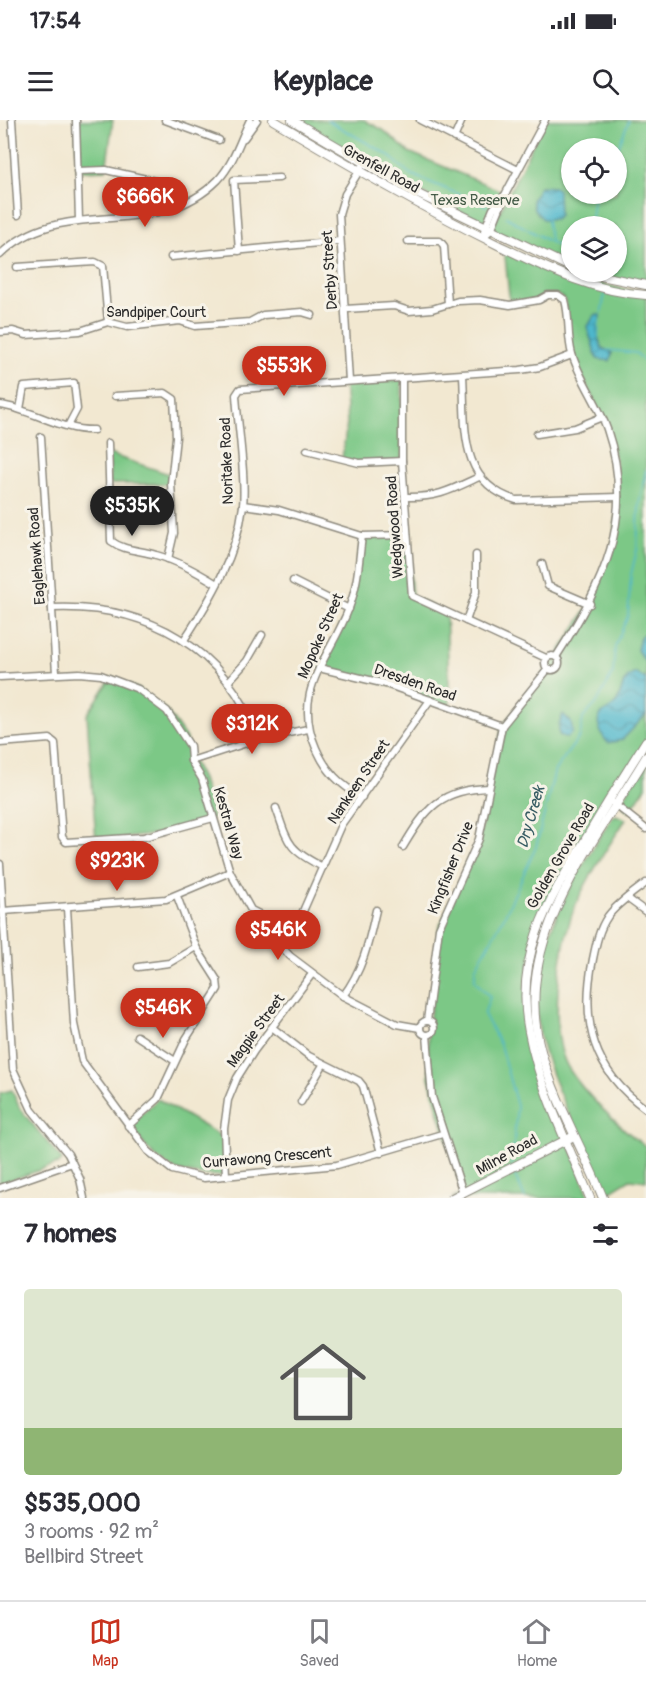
<!DOCTYPE html>
<html lang="en">
<head>
<meta charset="utf-8">
<style>
	body { margin:0; font-family:Pangolin,sans-serif; background:#f2f2f3; color:#2b2b33; height:100vh; display:flex; flex-direction:column; font-size:22px; white-space:nowrap }
	* { box-sizing:border-box; margin:0 }
	p { font-size:20px; color:#7c7c81 }
	.icon { flex:none; width:33px; height:33px; fill:none; stroke:currentColor; stroke-width:2; stroke-linecap:round; stroke-linejoin:round }
	.map { position:relative; height:1078px; overflow:hidden }
	.sheet { display:flex; flex-direction:column; background:#fff; flex:1 }
	.sheet>* { flex:none }
	.controls { position:absolute; left:561px; top:18px; display:grid; gap:12px }
	.controls a { display:grid; place-items:center; width:66px; height:66px; border-radius:50%; background:#fff; box-shadow:0 2px 4px #0004; font-size:30px }
	.price { position:absolute; translate:-50% -51px; padding:0 14px; border-radius:21px; background:#c8321e; color:#fff; font-size:20px; line-height:39px; filter:drop-shadow(0 2px 3px #0008) }
	.price::after { content:''; position:absolute; left:50%; top:36px; width:18px; height:14px; margin-left:-9px; background:inherit; clip-path:polygon(0 0,100% 0,50% 100%) }
	.price.current { background:#222; color:#fff }
	ul { padding:0; list-style:none }
	li { display:grid; align-content:center; gap:12px; height:318px; padding:0 24px }
	li span { display:grid; place-items:center; height:186px; border-radius:6px; color:#555 }
	li>.icon { margin-inline-start:auto }
	span .icon { width:108px; height:108px; fill:#fffc; stroke-width:1 }
	li b { font-size:26px }
	h2 { display:flex; justify-content:space-between; align-items:center; height:72px; padding:0 24px; font-size:26px }
	.status { display:flex; justify-content:space-between; align-items:center; height:42px; padding:0 30px; background:#fff; direction:ltr }
	.status svg { height:16px; fill:currentColor }
	header { display:flex; justify-content:space-between; align-items:center; height:78px; padding:0 24px; background:#fff; font-size:27px; font-weight:700 }
	.menu { display:flex; justify-content:space-around; align-items:center; height:84px; border-top:2px solid #e1e1e2; background:#fff; font-size:16px; color:#7c7c81 }
	.menu a { display:grid; justify-items:center; gap:3px }
	.menu .current { color:#c8321e }
	.map>svg:first-child { display:block }
</style>
</head>
<body>
<div class="status"><b>17:54</b><svg viewBox="0 0 49 12"><path d="M0 12V9h3v3zM5 12V6h3v6zM10 12V3h3v9zM15 12V0h3v12zM26 1h20v11H26zM47 4h2v5h-2z"/></svg></div>
<header><svg class="icon" aria-label="menu" viewBox="0 0 24 24"><path d="M4 6h16M4 12h16M4 18h16"/></svg>Keyplace<svg class="icon" aria-label="search" viewBox="0 0 24 24"><circle cx="10" cy="10" r="6"/><path d="M15 15l6 6"/></svg></header>
<div class="map">
<svg width="646" height="1078" viewBox="0 0 646 1078">
	<defs>
		<pattern id="water-waves" width="16" height="10" patternUnits="userSpaceOnUse" patternTransform="scale(1.5)"><rect width="16" height="10" fill="#4eb7cc"/><path d="M0 5q4-4 8 0t8 0" fill="none" stroke="#4195a6"/></pattern>
	</defs>
	<rect width="100%" height="100%" fill="#f7f3e8"/>
	<filter id="ink" filterUnits="userSpaceOnUse"><feTurbulence type="fractalNoise" baseFrequency=".0167" numOctaves="2"/><feDisplacementMap in="SourceGraphic" scale="12" xChannelSelector="R" yChannelSelector="G"/><feConvolveMatrix kernelMatrix="1 2 1 2 8 2 1 2 1" color-interpolation-filters="sRGB"/></filter>
	<filter id="wash" filterUnits="userSpaceOnUse"><feTurbulence type="fractalNoise" baseFrequency=".008" numOctaves="4" result="noise"/><feDisplacementMap in="SourceGraphic" scale="24" xChannelSelector="R" yChannelSelector="G"/><feGaussianBlur stdDeviation="1.35" result="paint"/><feColorMatrix in="noise" values="0 0 0 0 0 0 0 0 0 0 0 0 0 0 0 0 0 1.4 0 .05"/><feComposite in="paint" operator="in"/></filter>
	<g filter="url(#wash)">
		<rect width="100%" height="100%" fill="#f2e8d1"/>
		<g fill="#7cc886" stroke="#547a58" stroke-width="1.5" fill-rule="evenodd">
			<path d="M76 0H113L106 50 77 51Z"/>
			<path d="M297 0H364L383 10 409 32 502 71 483 103 422 73Z"/>
			<path d="M545 0H646V165L581 152H616V106H572L571 148 491 110ZM572 28H616V74H572Z"/>
			<path d="M504 127 570 157 646 174V621L539 802 525 863 531 924 590 1078H452L462 1074 429 958 428 915 439 808 479 719 502 606 556 537 590 484 613 426 618 377 615 338 602 297 572 235 565 180 558 175 510 185Z"/>
			<path d="M402 259V341L359 343 342 339 347 303 344 261Z"/>
			<path d="M109 334 169 354V364H110Z"/>
			<path d="M407 415 412 476 446 493 450 587 386 564 319 548 349 489 362 416Z"/>
			<path d="M111 558 138 569 167 591 186 618 190 636 202 659 213 698 159 714 96 721 87 595Z"/>
			<path d="M646 641V667L629 692 623 686 622 680Z"/>
			<path d="M616 695 626 699C609 726 590 753 577 782 560 818 547 914 569 949 586 976 620 1007 646 1027V1061L630 1059 606 1074C586 1027 559 981 544 931 517 844 569 768 612 697Z"/>
			<path d="M12 970 20 989 62 1040 60 1043 0 1064V973Z"/>
			<path d="M158 979 224 1018 226 1056C169 1055 164 1048 128 1006Z"/>
		</g>
		<g fill="url(#water-waves)" stroke="#3c717c" stroke-width="1.5">
			<path d="M540 66 554 67 558 70 559 95 555 99H543L534 90 532 80Z"/>
			<path d="M595 195H601C595 208 597 216 602 228L612 233 610 241 597 239 587 207Z"/>
			<path d="M646 512V543L637 530 640 517Z"/>
			<path d="M636 553 646 559V595L622 620 608 623C603 618 596 605 599 598 601 591 612 589 616 583 624 571 619 559 636 553Z"/>
			<path d="M563 594 571 602 573 612 567 618 559 615V605Z"/>
		</g>
		<g fill="none" stroke-linecap="round" stroke-linejoin="round">
			<g stroke="#4eb7cc" stroke-width="1.5">
				<path d="M327 0 388 35 410 54 487 86"/>
				<path d="M616 33 629 0"/>
				<path d="M506 97 552 123"/>
				<path d="M547 100 550 120"/>
				<path d="M590 106 594 74"/>
				<path d="M553 123 572 134"/>
				<path d="M601 195 605 173"/>
				<path d="M598 218 599 199"/>
				<path d="M607 230 636 233 646 243"/>
				<path d="M512 1045 517 986 500 925 484 894 490 877 475 861V849L506 793 536 727 555 650 580 616 583 598 596 584 613 553 615 526 628 496 631 454 637 430 639 384 646 350"/>
				<path d="M512 1049 525 1078"/>
			</g>
		</g>
	</g>
	<g filter="url(#ink)">
		<g fill="none" stroke-linecap="round" stroke-linejoin="round">
			<defs>
				<g id="minor">
					<path d="M12 0 18 95"/>
					<path d="M76 0 79 100"/>
					<path d="M165 0 219 20"/>
					<path d="M420 0 518 50"/>
					<path d="M244 18 257 0"/>
					<path d="M454 18 462 0"/>
					<path d="M77 51 106 50 173 65"/>
					<path d="M484 111 493 89 504 76"/>
					<path d="M483 117 491 110 506 73 545 0"/>
					<path d="M408 121H440L444 126 448 184"/>
					<path d="M239 131 234 60 279 58"/>
					<path d="M0 135C64 72 153 125 218 60 234 43 240 20 250 0"/>
					<path d="M171 137 340 121"/>
					<path d="M17 147 95 142 103 146 108 202"/>
					<path d="M345 189 394 186 409 191 432 189 458 181 480 180 510 185 539 180 548 175H558L565 180C570 198 567 217 572 234 580 260 598 283 607 309 637 398 603 464 556 537"/>
					<path d="M0 212 13 211 26 215 80 211 108 202 127 207 180 201 195 206 250 202 263 195 302 192 312 195"/>
					<path d="M463 255C466 305 457 362 516 380L618 377"/>
					<path d="M402 259V341L412 476 546 538"/>
					<path d="M349 261 339 94 345 74 361 48"/>
					<path d="M115 276 165 273 174 279 176 317 171 363 174 413 168 439"/>
					<path d="M0 285C32 289 61 311 94 310"/>
					<path d="M20 289 24 267 74 263 77 289 68 306"/>
					<path d="M537 314 575 308 602 297"/>
					<path d="M41 317 56 553"/>
					<path d="M108 323 111 421C124 431 141 430 156 435 178 441 197 452 217 464"/>
					<path d="M307 330 359 343 402 341"/>
					<path d="M406 377C437 378 451 370 479 357"/>
					<path d="M243 385 279 390 362 416 407 415"/>
					<path d="M542 444 548 466 590 484"/>
					<path d="M293 461 349 489"/>
					<path d="M52 488C147 484 225 527 259 619"/>
					<path d="M466 501 476 472V435"/>
					<path d="M184 520C211 479 237 435 243 386 246 356 238 307 236 275L240 269 520 250 540 247 572 235"/>
					<circle cx="552" cy="543" r="7"/>
					<path d="M319 548 386 564 502 606"/>
					<path d="M0 557 79 553 101 555 138 569 167 591 190 626 191 641 202 659 230 752 251 790 259 794 267 804 268 812 290 836 343 876 397 904 420 908"/>
					<path d="M228 562 247 541 262 515"/>
					<path d="M0 623 50 619 55 623 62 717 66 722 144 717 213 698"/>
					<path d="M191 641 259 619 308 609"/>
					<path d="M362 677C340 665 326 651 316 628 291 570 330 539 349 488 358 465 359 440 362 416"/>
					<path d="M613 683 646 709"/>
					<path d="M276 688C288 723 288 730 323 747"/>
					<path d="M403 727C426 688 441 669 489 668"/>
					<path d="M0 744 13 949 32 990 68 1034 80 1059 84 1078"/>
					<path d="M646 763C633 773 618 783 608 796 599 809 596 824 593 839 580 902 593 951 646 989"/>
					<path d="M627 778 646 792"/>
					<path d="M67 788 74 904 82 941 148 1031 172 1050 204 1058 337 1045 442 1014"/>
					<path d="M3 791 166 779 230 752"/>
					<path d="M276 821 300 798 341 705 430 580"/>
					<path d="M138 847 169 843 196 827"/>
					<path d="M343 876C363 850 369 821 376 790"/>
					<path d="M427 901 439 808 479 719 502 606 548 549"/>
					<circle cx="427" cy="908" r="7"/>
					<path d="M273 908 309 936 359 961 363 966 381 1033"/>
					<path d="M427 915 432 977 463 1073"/>
					<path d="M137 916 175 941"/>
					<path d="M301 982 323 945"/>
					<path d="M128 1006 158 979 186 919 218 869 217 860 196 827 177 776"/>
					<path d="M226 1056 224 1009 228 980 237 958 254 931 312 854"/>
					<path d="M0 1068 72 1043"/>
				</g>
				<g id="major">
					<path d="M273 0C347 44 419 86 496 124 544 147 592 172 646 175"/>
					<path d="M292 0 420 75 572 148"/>
					<path d="M581 152 646 165"/>
					<path d="M452 1078 570 1018"/>
					<path d="M590 1078C568 1024 540 970 529 912 514 838 547 783 584 722 604 688 625 654 646 621"/>
					<path d="M603 1078C583 1029 555 982 541 931 510 821 593 726 646 637"/>
				</g>
			</defs>
			<use href="#minor" stroke="#8e8a7e" stroke-width="9"/>
			<use href="#major" stroke="#8e8a7e" stroke-width="10"/>
			<use href="#minor" stroke="#fff" stroke-width="6"/>
			<use href="#major" stroke="#fff" stroke-width="8"/>
		</g>
	</g>
	<g text-anchor="middle" dominant-baseline="central" stroke-width="6" stroke-linejoin="round" paint-order="stroke">
		<g font-size="15" fill="#2b2b2b" stroke="#f7f3e8">
			<text transform="translate(381 49) rotate(29)">Grenfell Road</text>
			<text transform="translate(330 150) rotate(-94)">Derby Street</text>
			<text x="156" y="192">Sandpiper Court</text>
			<text transform="translate(227 341) rotate(-92)">Noritake Road</text>
			<text transform="translate(395 407) rotate(-94)">Wedgwood Road</text>
			<text transform="translate(37 436) rotate(-94)">Eaglehawk Road</text>
			<text transform="translate(321 516) rotate(-66)">Mopoke Street</text>
			<text transform="translate(415 563) rotate(19)">Dresden Road</text>
			<text transform="translate(359 662) rotate(-56)">Nankeen Street</text>
			<text transform="translate(228 703) rotate(74)">Kestral Way</text>
			<text transform="translate(561 736) rotate(-60)">Golden Grove Road</text>
			<text transform="translate(451 748) rotate(-68)">Kingfisher Drive</text>
			<text transform="translate(256 911) rotate(-54)">Magpie Street</text>
			<text transform="translate(507 1035) rotate(-29)">Milne Road</text>
			<text transform="translate(267 1038) rotate(-5)">Currawong Crescent</text>
		</g>
		<g font-size="15" fill="#435a46" stroke="#f7f3e8">
			<text x="475" y="80">Texas Reserve</text>
		</g>
		<g font-size="16" font-style="italic" fill="#375c63" stroke="#f7f3e8">
			<text transform="translate(531 697) rotate(-74)">Dry Creek</text>
		</g>
	</g>
</svg>
<div class="controls">
<a><svg class="icon" aria-label="locate" viewBox="0 0 24 24"><circle cx="12" cy="12" r="6"/><path d="M12 2v4M12 18v4M2 12h4M18 12h4"/></svg></a>
<a><svg class="icon" aria-label="layers" viewBox="0 0 24 24"><path d="M12 4l9 5-9 5-9-5zM3 14l9 5 9-5"/></svg></a>
</div>
<b class="price" style="left:145px;top:108px">$666K</b>
<b class="price" style="left:284px;top:277px">$553K</b>
<b class="price current" style="left:132px;top:417px">$535K</b>
<b class="price" style="left:252px;top:635px">$312K</b>
<b class="price" style="left:117px;top:772px">$923K</b>
<b class="price" style="left:278px;top:841px">$546K</b>
<b class="price" style="left:163px;top:919px">$546K</b>
</div>
<section class="sheet">
<h2>7 homes<svg class="icon" aria-label="filters" viewBox="0 0 24 24"><path d="M4 7h16M4 17h16"/><circle cx="9" cy="7" r="2"/><circle cx="15" cy="17" r="2"/></svg></h2>
<ul>
<li><span style="background:linear-gradient(#dfe7d0 75%,#8fb573 0)"><svg class="icon" aria-label="home" viewBox="0 0 24 24"><path d="M3 11l9-7 9 7M6 9v11h12V9"/></svg></span><div><b>$535,000</b><p>3 rooms · 92 m²</p><p>Bellbird Street</p></div></li>
</ul>
</section>
<nav class="menu">
<a class="current"><svg class="icon" aria-label="map" viewBox="0 0 24 24"><path d="M3 6l6-2 6 2 6-2v14l-6 2-6-2-6 2zM9 4v14M15 6v14"/></svg>Map</a>
<a><svg class="icon" aria-label="saved" viewBox="0 0 24 24"><path d="M7 4h10v16l-5-4-5 4z"/></svg>Saved</a>
<a><svg class="icon" aria-label="home" viewBox="0 0 24 24"><path d="M3 11l9-7 9 7M6 9v11h12V9"/></svg>Home</a>
</nav>
</body>
</html>
